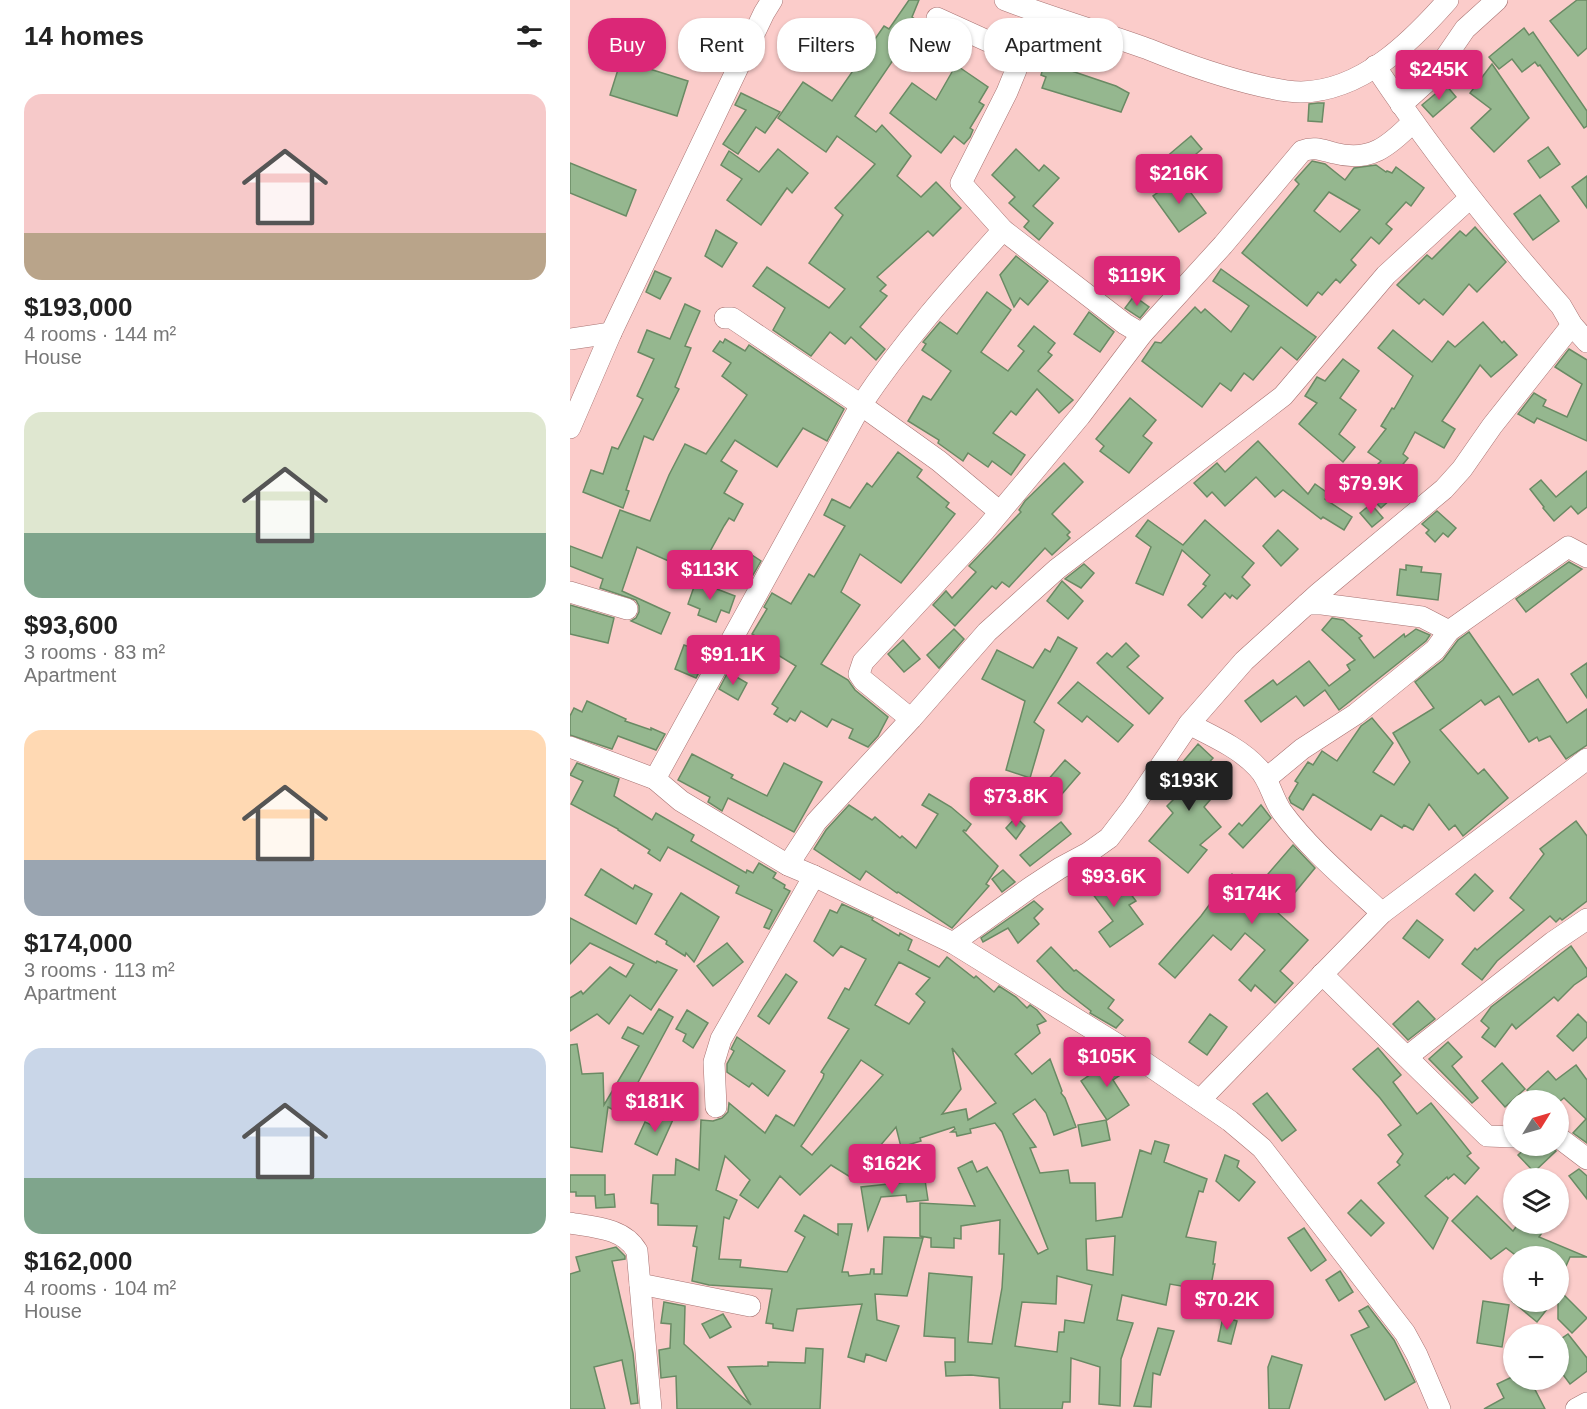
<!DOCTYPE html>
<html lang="en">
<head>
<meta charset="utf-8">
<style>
	body { margin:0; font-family:Arial,sans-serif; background:#f6f6f6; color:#222; height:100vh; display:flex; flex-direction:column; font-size:22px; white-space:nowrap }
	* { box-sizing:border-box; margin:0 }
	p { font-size:20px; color:#767676 }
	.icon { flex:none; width:33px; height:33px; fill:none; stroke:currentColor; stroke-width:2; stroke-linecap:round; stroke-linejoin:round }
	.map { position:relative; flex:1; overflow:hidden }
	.panel { display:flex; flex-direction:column; background:#fff; width:570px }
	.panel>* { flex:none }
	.banner { position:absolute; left:18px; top:18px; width:570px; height:54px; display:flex; gap:12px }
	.needle { width:39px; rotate:53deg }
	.fabs { position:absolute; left:933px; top:1090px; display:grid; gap:12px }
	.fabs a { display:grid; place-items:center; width:66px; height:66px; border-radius:50%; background:#fff; box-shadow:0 2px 4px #0004; font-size:30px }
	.price { position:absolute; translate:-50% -51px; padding:0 14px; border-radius:6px; background:#db2777; color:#fff; font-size:20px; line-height:39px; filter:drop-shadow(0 2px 3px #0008) }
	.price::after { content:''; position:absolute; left:50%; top:36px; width:18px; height:14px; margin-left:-9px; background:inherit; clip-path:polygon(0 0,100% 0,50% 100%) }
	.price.active { background:#222; color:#fff }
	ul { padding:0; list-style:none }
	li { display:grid; align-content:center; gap:12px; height:318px; padding:0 24px }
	li span { display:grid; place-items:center; height:186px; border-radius:18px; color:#555 }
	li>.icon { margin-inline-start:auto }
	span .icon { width:108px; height:108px; fill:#fffc; stroke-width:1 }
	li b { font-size:26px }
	h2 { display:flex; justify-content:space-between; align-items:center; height:72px; padding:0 24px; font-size:26px }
	.tag { padding:0 21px; border-radius:24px; background:#fff; box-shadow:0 2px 4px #0004; font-size:21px; line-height:54px }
	.tag.active { background:#db2777; color:#fff }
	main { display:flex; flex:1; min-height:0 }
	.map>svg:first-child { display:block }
</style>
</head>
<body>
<main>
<section class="panel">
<h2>14 homes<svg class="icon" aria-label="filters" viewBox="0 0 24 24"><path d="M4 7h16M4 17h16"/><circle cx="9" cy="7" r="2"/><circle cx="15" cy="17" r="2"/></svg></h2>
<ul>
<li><span style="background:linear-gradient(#f6c9c9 75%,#b9a48a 0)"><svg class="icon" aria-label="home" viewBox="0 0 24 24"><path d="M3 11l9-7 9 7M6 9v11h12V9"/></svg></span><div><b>$193,000</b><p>4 rooms · 144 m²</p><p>House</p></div></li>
<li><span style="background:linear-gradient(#dfe7d0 65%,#7fa58c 0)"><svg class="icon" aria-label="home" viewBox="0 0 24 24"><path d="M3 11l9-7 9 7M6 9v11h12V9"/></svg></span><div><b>$93,600</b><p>3 rooms · 83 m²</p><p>Apartment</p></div></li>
<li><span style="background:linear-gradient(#ffd9b3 70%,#9aa5b1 0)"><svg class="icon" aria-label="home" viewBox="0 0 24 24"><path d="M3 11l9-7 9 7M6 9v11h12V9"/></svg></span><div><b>$174,000</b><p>3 rooms · 113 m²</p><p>Apartment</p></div></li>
<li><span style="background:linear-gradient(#c9d6e8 70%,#7fa58c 0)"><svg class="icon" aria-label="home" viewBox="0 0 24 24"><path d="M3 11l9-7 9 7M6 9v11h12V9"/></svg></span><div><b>$162,000</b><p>4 rooms · 104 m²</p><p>House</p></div></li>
</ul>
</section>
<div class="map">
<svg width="1017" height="1409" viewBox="0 0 1017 1409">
	<rect width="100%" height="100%" fill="#fbccca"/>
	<g fill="#95b78f" stroke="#6a8a64" stroke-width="1.5" fill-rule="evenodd">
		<path d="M339 0H349L342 17 349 22 285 116 306 132 312 125 341 156 327 176 351 197 366 182 391 208 363 236 358 231 307 277 316 285 310 291 317 296 290 327 315 349 306 360 281 337 275 344 260 332 241 356 203 330 215 308 183 286 197 267 259 308 275 289 239 263 273 215 265 208 305 164 267 136 256 152 208 118 233 82 262 101 314 26 319 29Z"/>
		<path d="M1007 0H1017V48L1008 56 980 21Z"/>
		<path d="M954 28 959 35 963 32 1017 111V126L1014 128 970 65 968 66 965 62 952 72 942 59 929 69 919 57Z"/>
		<path d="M51 60 118 81 107 116 40 95Z"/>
		<path d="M475 62 546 86 559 93 551 112 472 88 476 77 471 75Z"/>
		<path d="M922 64 959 118 924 152 901 128 921 109 900 93Z"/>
		<path d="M386 65 418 87 409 102 414 105 400 128 403 130 400 137 394 144 384 136 371 153 320 113 342 83 366 100Z"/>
		<path d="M876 85 886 97 863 117 852 105Z"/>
		<path d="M171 93 210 112 195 133 186 127 168 154 153 144 176 110 165 105Z"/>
		<path d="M748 103H754L752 122 738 121 739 104Z"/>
		<path d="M621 136 632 149 606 171 595 158Z"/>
		<path d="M978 147 990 164 970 178 958 161Z"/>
		<path d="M208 149 238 173 222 193 217 188 191 225 157 200 172 179 151 165 159 151 189 172Z"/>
		<path d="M446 149 469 171 474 165 489 178 463 206 483 223 469 240 454 227 459 221 439 203 445 197 422 175Z"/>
		<path d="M742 161 755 164 775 180 784 168 806 165 816 172 817 171 822 173 826 167 854 188 841 206 836 202 816 224 822 229 809 244 801 237 781 260 786 265 770 283 766 279 752 295 748 292 737 306 672 253 729 184 725 180ZM759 192 790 210 770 232 744 211Z"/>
		<path d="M0 163 66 190 56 216 0 193Z"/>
		<path d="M1017 176V208L1002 187Z"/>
		<path d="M609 177 636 213 609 232 583 196Z"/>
		<path d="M970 195 989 221 963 240 944 214Z"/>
		<path d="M905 227 936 262 907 292 899 284 873 315 854 299 849 304 827 285 857 255 862 259 890 231 896 236Z"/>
		<path d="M146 230 167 243 152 267 135 256Z"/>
		<path d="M446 256 478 281 458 305 450 298 444 307 430 275Z"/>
		<path d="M651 269 746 337 727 360 711 347 683 380 674 373 661 391 650 383 632 407 572 361 585 342 591 343 625 307 631 313 635 309 661 332 679 306 643 281Z"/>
		<path d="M85 271 101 278 90 299 76 292Z"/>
		<path d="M417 292 441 310 411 352 438 371 454 351 448 346 464 326 485 343 478 352 482 355 468 371 503 400 489 413 467 389 446 415 441 411 423 433 455 455 441 475 422 461 418 467 398 453 393 461 368 443 369 440 338 421 353 396 361 400 381 371 352 350 356 344 353 342 370 322 387 334Z"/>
		<path d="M564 296 579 307 570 318 555 308Z"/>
		<path d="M115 304 130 311 115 346 121 348 105 387 109 389 83 440 74 436 56 490 59 491 53 508 13 492 21 470 33 474 42 447 48 449 73 399 67 396 84 359 68 352 77 330 100 339Z"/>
		<path d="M519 312 544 332 530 352 504 334Z"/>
		<path d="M913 322 932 343 934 341 947 355 921 377 910 365 872 421 885 429 874 448 845 432 833 454 838 458 821 479 831 490 811 508 788 484 811 461 798 452 816 429 811 426 822 408 824 409 843 376 808 348 823 330 862 362 878 341 885 347Z"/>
		<path d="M155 339 175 351 179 345 274 409 257 441 233 428 207 467 165 440 151 461 167 471 154 493 173 504 164 521 159 518 154 526 137 557 144 561 135 577 67 547 52 591 100 613 91 634 61 621 66 618 69 612V606L66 600 30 588 33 579 0 566V546L32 558 50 510 80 521 99 475 115 444 136 454 177 395 152 376 161 363 143 351 150 341 153 343Z"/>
		<path d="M999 349 1017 360V441L967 418 964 423 948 414 964 393 976 400 973 406 997 417 1012 384 985 367Z"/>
		<path d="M773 359 789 371 770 398 786 410 769 434 785 447 773 462 729 424 747 403 735 396 747 377 755 381Z"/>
		<path d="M560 398 586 420 573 436 582 443 559 473 530 451 534 446 526 439Z"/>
		<path d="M688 441 738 494 745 484 759 494 755 499 782 517 774 530 753 517 751 519 713 490 705 497 686 477 655 506 642 492 637 497 624 483 647 463 655 472Z"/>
		<path d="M328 452 352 470 347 477 379 503 376 507 385 514 331 583 290 554 271 592 290 605 251 664 278 680 285 690 318 717 308 736 298 747 279 738 283 729 262 719 257 727 231 711 225 721 220 718 217 722 204 714 208 708 202 704 226 666 198 649 200 645 182 634 197 609 194 607 202 593 221 604 239 574 244 577 275 526 254 515 262 499 280 508 297 483 302 487Z"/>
		<path d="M494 463 513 482 482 514 500 532 497 535 500 538 482 555 475 548 439 587 432 582 426 589 422 586 385 626 363 605 376 591 382 598 406 572 399 566 451 512 449 510 455 501Z"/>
		<path d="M1017 471V507L1008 514 1001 506 984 521 973 508 974 507 960 489 971 480 986 497Z"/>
		<path d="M801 504 813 518 802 527 790 513Z"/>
		<path d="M867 511 886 528 878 537 873 533 865 542 856 533 859 530 852 524Z"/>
		<path d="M578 520 613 545 635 520 684 563 672 577 680 585 667 599 662 595 660 598 655 593 632 618 618 605 636 586 633 584 640 575 612 550 593 595 566 583 581 547 566 536Z"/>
		<path d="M708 530 728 549 711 566 693 546Z"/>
		<path d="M179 553 191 561 179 582 167 574Z"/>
		<path d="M999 562 1012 569 956 612 946 599Z"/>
		<path d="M514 564 524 573 511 588 495 579Z"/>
		<path d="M836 565 852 567 851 572 871 574 868 600 827 595 830 569 836 570Z"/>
		<path d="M126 581 165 596 159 613 151 610 146 622 128 615 130 609 118 604Z"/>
		<path d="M492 581 513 601 498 619 477 601Z"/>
		<path d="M0 605 44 618 38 643 0 634Z"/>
		<path d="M762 618 773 620 792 636 789 638 804 658 834 634 835 637 846 629 860 635 856 641 769 710 755 690 734 706 726 696 691 722 675 701 703 680 707 685 739 661 759 686 780 670 777 665 785 660 752 630Z"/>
		<path d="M384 629 394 639 369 668 357 655Z"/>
		<path d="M899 632 943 695 968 679 997 723 1017 709V745L996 759 980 736 969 741 967 737 959 742 929 696 915 705 911 700 870 730 908 774 914 769 938 798 893 836 885 825 879 830 859 804 843 830 834 825 832 828 811 815 801 830 743 794 733 810 721 803 719 798 728 783 725 781 738 762 743 765 752 751 767 761 791 726 802 718 823 743 803 772 824 785 840 762 823 733 864 708 845 682 873 660 888 640Z"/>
		<path d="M488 637 507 648 464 722 474 730 460 778 436 770 455 701 412 679 427 650 463 668 475 649 480 652Z"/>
		<path d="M333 640 350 659 334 672 318 654Z"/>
		<path d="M556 643 569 656 557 667 593 698 579 714 527 663 537 653 542 657Z"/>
		<path d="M131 644 142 648 126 678 105 669 114 645 128 650Z"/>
		<path d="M1017 663V698L1001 674Z"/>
		<path d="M158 672 177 683 168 700 149 689Z"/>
		<path d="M508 682 563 725 548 742 517 716 512 722 488 703Z"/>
		<path d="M17 701 56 719 55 721 81 730V728L95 734 86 750 48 736 42 749 0 735V716L4 708 12 712Z"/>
		<path d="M628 744 643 758 634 768 653 785 634 807 651 827 630 845 637 850 618 873 579 841 603 813 597 806 608 795 595 783Z"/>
		<path d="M122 754 163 775 161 778 197 796 214 763 252 782 224 832 158 798 152 811 138 802 140 797 108 780Z"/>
		<path d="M495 760 510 773 492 794 477 781Z"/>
		<path d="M7 763 49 779 44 796 82 820 86 813 124 835 121 841 176 873 177 870 183 873 189 863 206 873 203 878 215 885 214 888 220 891 199 929 194 927 202 910 166 893 169 886 98 847 90 861 78 853 80 850 48 830V829L1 804 13 781 0 775Z"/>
		<path d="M359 794 381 807 401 824 396 831 394 830 393 831 428 866 416 884 419 886 382 928 328 892 327 893 296 871 290 880 244 849 256 830 279 805 302 820 305 817 330 838 332 836 346 848 368 814 352 805Z"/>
		<path d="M691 805 701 818 673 848 659 834 669 823 672 826Z"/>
		<path d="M446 817 455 826 446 839 436 828Z"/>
		<path d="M1006 821 1017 836V901L992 920 990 918 986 922 980 916 927 961 912 980 892 964 905 948 907 950 954 910 940 898 974 854 970 849Z"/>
		<path d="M491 822 501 834 460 866 450 855Z"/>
		<path d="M723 845 745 868 708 913 738 940 710 971 723 983 705 1003 685 985 681 991 669 980 695 950 675 933 661 950 643 935 605 978 589 964 631 916 662 874 679 888 681 886 685 889Z"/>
		<path d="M31 869 63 889 65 885 82 894 66 924 15 895Z"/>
		<path d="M433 870 445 882 432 892 422 879Z"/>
		<path d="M531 870 549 895 557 889 566 901 559 905 573 924 540 947 529 932 543 921 513 881Z"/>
		<path d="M905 874 923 891 904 911 886 894Z"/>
		<path d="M111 893 149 917 124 962 116 953 115 956 96 944 97 941 85 934Z"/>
		<path d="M464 901 473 909 464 918 469 924 448 943 438 928 413 942 411 938Z"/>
		<path d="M272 904 303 918 302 920 329 936 330 933 342 940 338 950 369 967 377 957 404 978 406 976 424 992 429 986 446 997 457 1008 460 1005 467 1010 476 1021 467 1025 470 1033 445 1054 462 1074 480 1059 492 1091 491 1093 495 1098 506 1127 484 1135 476 1113 465 1099 443 1114 466 1147 460 1148 470 1173 498 1170 500 1183H525L526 1221 552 1217 570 1150 581 1154 585 1141 599 1145 594 1162 637 1179 633 1192 629 1191 616 1237 646 1242 643 1264H645L640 1291 600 1284 596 1305 552 1295 547 1320 563 1323 551 1359 550 1406 529 1404 530 1367 501 1358 500 1402H493L492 1409H430L429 1378 401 1375 376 1376 375 1362H385V1338L354 1336 359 1273 402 1277 398 1342 422 1344 432 1288 434 1254H429L430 1220 391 1226V1239L384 1238V1248L361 1247V1238L350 1236V1203L405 1206 388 1168 402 1161 407 1172 417 1167 468 1254 478 1249 432 1132 425 1123 400 1129 401 1133 387 1136 386 1132H381L385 1129 384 1127 350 1138 351 1141 331 1147 326 1127 304 1153 303 1152 285 1180 261 1165 230 1195 210 1176 188 1208 170 1195 180 1180 155 1156 146 1190 167 1200 159 1219 154 1217 149 1259 171 1260 170 1267 217 1272 235 1237 225 1231 234 1215 268 1235V1224H282L272 1272H278L279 1276 300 1274 301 1269H304V1274H312L314 1237 353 1238 337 1296 305 1294 307 1320 329 1326 316 1361 296 1354 294 1362 278 1357 292 1304 227 1309 223 1331 203 1328V1324L196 1323 202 1289 139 1285 122 1281 127 1247 123 1246 127 1226 88 1225V1204L81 1203 83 1175H105L106 1159 129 1170 131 1120 143 1121 152 1118 158 1112 159 1103 195 1133 206 1115 224 1126 253 1078 254 1074 251 1072 279 1029 258 1018 275 988 279 990 296 959 271 946 263 956 244 941 260 910 267 913ZM329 962 360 978 346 994 355 1002 339 1024 305 1005ZM382 1048 426 1103 398 1120 396 1109 372 1114 391 1089ZM291 1060 313 1075 242 1155 231 1146ZM545 1236 543 1275 517 1270 516 1239ZM487 1276 522 1285 514 1323 495 1320 494 1332H489L487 1352 445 1346 452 1302 486 1304Z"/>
		<path d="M0 918 86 963 87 961 107 970 81 1010 60 995 39 1024 27 1014 0 1031V998L11 991 13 994 40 967 56 977 64 964 20 943 0 964Z"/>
		<path d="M847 920 873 940 859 958 833 938Z"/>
		<path d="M157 943 173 962 143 986 127 966Z"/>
		<path d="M1001 946 1017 969V976L1004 985 988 1001 984 997 946 1029 942 1024 925 1047 912 1037 919 1028 911 1021 921 1007Z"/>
		<path d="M481 947 504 971 506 970 544 1000 538 1008 553 1020 546 1028 520 1013 521 1011 494 990 467 961Z"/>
		<path d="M216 974 227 982 199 1024 188 1016Z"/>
		<path d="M848 1001 865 1019 838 1040 823 1024Z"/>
		<path d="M89 1009 103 1017 51 1114 38 1107 32 1152 0 1147V1045L7 1044 12 1074 33 1073 34 1105 69 1046 52 1038 58 1027 73 1034Z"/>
		<path d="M117 1010 138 1023 123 1048 113 1041 116 1034 106 1029Z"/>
		<path d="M640 1014 657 1027 637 1055 619 1042Z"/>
		<path d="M1008 1014 1017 1023V1037L1003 1051 987 1036Z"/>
		<path d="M167 1037 215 1071 198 1096 182 1083 179 1087 157 1072V1064L164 1051 161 1049Z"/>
		<path d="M878 1042 892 1057 882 1066 908 1098 902 1103 859 1059Z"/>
		<path d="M808 1048 831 1075 823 1082 847 1114 861 1103 901 1153 897 1156 909 1168 895 1184 884 1174 878 1179 877 1177 855 1196 878 1218 863 1249 808 1183 830 1165 827 1162 833 1154 818 1135 831 1125 810 1098 783 1069Z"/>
		<path d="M545 1058 561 1068 543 1080 559 1105 537 1120 511 1081Z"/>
		<path d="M932 1063 955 1089 935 1107 912 1081Z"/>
		<path d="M1006 1065 1017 1080V1143L1003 1133 1016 1119 994 1098 990 1101H966L957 1090 978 1071 986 1080Z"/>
		<path d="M697 1093 726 1130 712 1141 683 1104Z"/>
		<path d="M92 1109 105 1115 87 1155 65 1144 75 1122 84 1126Z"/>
		<path d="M536 1120 540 1140 512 1146 508 1125Z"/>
		<path d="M958 1146H979L986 1151 964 1172 948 1155Z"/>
		<path d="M655 1155 669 1161 667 1167 685 1182 669 1201 646 1181Z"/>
		<path d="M1009 1169 1017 1176V1199L999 1176Z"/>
		<path d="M0 1175H35V1195L44 1194 45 1207 26 1208 25 1196H6V1192H0Z"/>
		<path d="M355 1180 358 1200 337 1202 336 1195 311 1197 298 1230 291 1187Z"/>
		<path d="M907 1196 943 1231 948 1224H965L974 1230 969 1237 1017 1257H1000L988 1284V1257H948L936 1248 921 1259 882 1221Z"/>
		<path d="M791 1200 814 1223 801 1236 778 1213Z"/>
		<path d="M734 1228 756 1260 741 1271 718 1238Z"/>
		<path d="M46 1247 55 1256V1259L42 1261 63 1353 68 1403 61 1404 52 1360 24 1367 35 1409H0V1274L10 1271 6 1257Z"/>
		<path d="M770 1271 783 1292 769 1301 756 1280Z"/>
		<path d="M988 1289 1017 1318 1002 1333 988 1319Z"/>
		<path d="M913 1301 939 1305 932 1347 907 1343Z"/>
		<path d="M94 1302 115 1306 114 1344 181 1405 158 1367 198 1366V1362L235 1363 236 1348 253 1349 250 1409H107L106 1376 91 1378 89 1350 100 1348 101 1324 91 1323Z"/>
		<path d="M943 1302H970L978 1308 967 1322Z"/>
		<path d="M798 1306 824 1340 845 1382 815 1400 781 1335 799 1327 789 1311Z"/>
		<path d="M153 1314 161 1327 140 1338 132 1324Z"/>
		<path d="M653 1317 667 1321 661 1344 648 1341Z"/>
		<path d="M588 1328 604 1331 590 1375 583 1373 581 1407 564 1406Z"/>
		<path d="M998 1334 1017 1358V1371L1000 1384 988 1368V1341Z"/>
		<path d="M702 1356 732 1365 719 1409H699L698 1367Z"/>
		<path d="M944 1376V1380H960L975 1409H914L934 1398 927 1384Z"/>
	</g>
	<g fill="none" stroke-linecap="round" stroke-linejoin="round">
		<defs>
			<g id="minor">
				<path d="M435 0C482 18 531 32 578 49 615 64 652 77 691 86 704 89 718 92 731 92 792 91 841 42 878 0"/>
				<path d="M367 18 433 48 446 70 437 92 391 183 433 230 555 324 572 334"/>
				<path d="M805 66C861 150 924 230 991 306L1002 325 1017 342"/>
				<path d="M831 105 862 77 895 29 927 0"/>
				<path d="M155 318H162L291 405 369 461 430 512"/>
				<path d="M0 339 41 333"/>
				<path d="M0 428 41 333 194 13 202 0"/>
				<path d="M0 592 57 609"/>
				<path d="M737 604H752L852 617 879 631"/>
				<path d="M341 719 293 680 289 674 293 662 415 530 510 416 572 334 653 245 732 151C744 146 752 150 764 153 800 163 819 146 843 122"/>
				<path d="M619 724C642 736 670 748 688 768 700 780 702 798 712 812 740 850 778 881 812 913"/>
				<path d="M0 747 85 779 111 801 218 865 244 876 383 943 558 1051 660 1121 692 1148 835 1333 847 1355 870 1409"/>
				<path d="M697 778 732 749 786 714 865 650 879 631 998 547 1017 557"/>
				<path d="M85 779 291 405C333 342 382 287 433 230"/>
				<path d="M218 865 246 822 341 719 417 632 487 569 713 396 816 275 900 198"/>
				<path d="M383 943 461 887 490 868 518 853 539 838 562 808 619 724 674 661 749 593 874 489 892 469 922 426 1002 325"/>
				<path d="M752 974 917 1136 944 1137"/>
				<path d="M837 1057 983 942 1017 919"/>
				<path d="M630 1100 812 913 1017 759"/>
				<path d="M146 1107 144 1062 151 1039 244 876"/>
				<path d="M988 1137 1017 1159"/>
				<path d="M0 1223C24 1227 54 1228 67 1251L81 1409"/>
				<path d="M70 1284 180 1306"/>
				<path d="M1006 1409 1017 1403"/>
			</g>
		</defs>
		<use href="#minor" stroke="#a87372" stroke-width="22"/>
		<use href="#minor" stroke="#fff" stroke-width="21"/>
	</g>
</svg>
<div class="fabs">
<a><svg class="needle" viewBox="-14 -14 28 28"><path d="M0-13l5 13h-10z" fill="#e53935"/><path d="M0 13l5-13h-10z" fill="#767676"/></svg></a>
<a><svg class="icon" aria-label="layers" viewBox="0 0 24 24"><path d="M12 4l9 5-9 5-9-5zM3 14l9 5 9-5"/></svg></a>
<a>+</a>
<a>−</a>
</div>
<b class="price" style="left:869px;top:101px">$245K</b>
<b class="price" style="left:609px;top:205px">$216K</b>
<b class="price" style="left:567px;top:307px">$119K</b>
<b class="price" style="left:801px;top:515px">$79.9K</b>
<b class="price" style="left:140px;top:601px">$113K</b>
<b class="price" style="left:163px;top:686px">$91.1K</b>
<b class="price active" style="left:619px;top:812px">$193K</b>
<b class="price" style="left:446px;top:828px">$73.8K</b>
<b class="price" style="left:544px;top:908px">$93.6K</b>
<b class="price" style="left:682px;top:925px">$174K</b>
<b class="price" style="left:537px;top:1088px">$105K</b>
<b class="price" style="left:85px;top:1133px">$181K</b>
<b class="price" style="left:322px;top:1195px">$162K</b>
<b class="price" style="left:657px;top:1331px">$70.2K</b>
<div class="banner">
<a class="tag active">Buy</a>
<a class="tag">Rent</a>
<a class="tag">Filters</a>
<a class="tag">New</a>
<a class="tag">Apartment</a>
</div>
</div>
</main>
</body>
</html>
